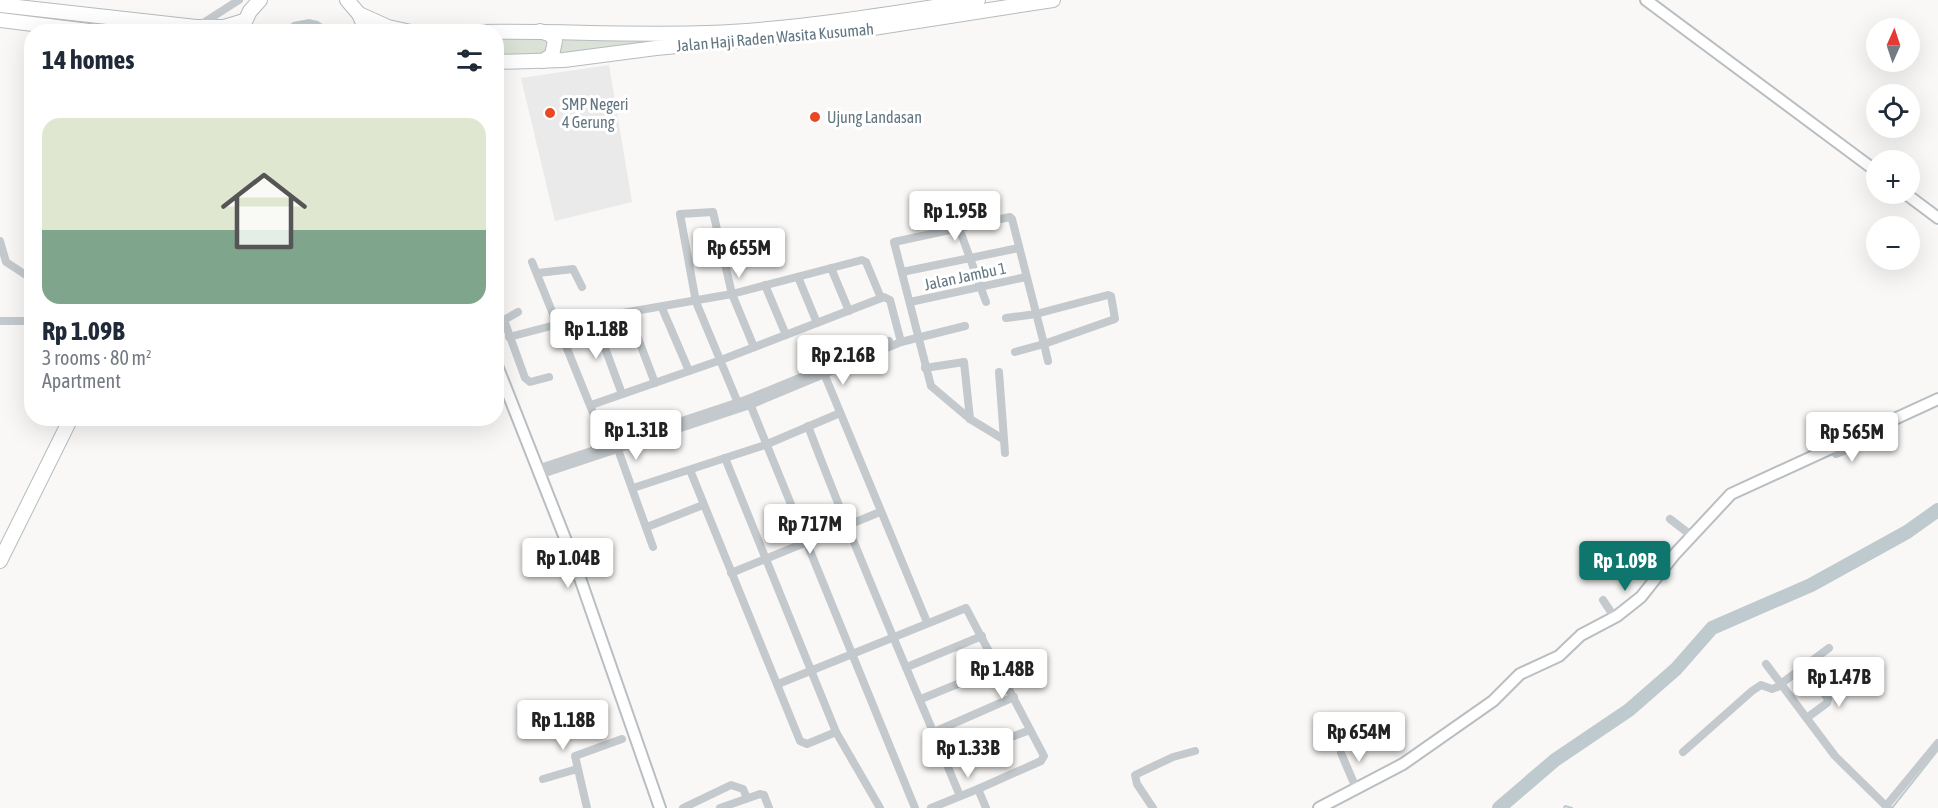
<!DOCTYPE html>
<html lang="en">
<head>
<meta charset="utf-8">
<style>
	body { margin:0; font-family:"Asap Condensed",sans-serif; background:#f6f6f7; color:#1f2937; height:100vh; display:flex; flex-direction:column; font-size:22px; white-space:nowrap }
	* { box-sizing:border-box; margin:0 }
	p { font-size:20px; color:#747a83 }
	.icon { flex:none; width:33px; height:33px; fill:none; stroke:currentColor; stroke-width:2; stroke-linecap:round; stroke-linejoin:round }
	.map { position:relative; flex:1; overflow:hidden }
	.drawer { position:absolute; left:24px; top:24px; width:480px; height:402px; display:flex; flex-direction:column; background:#fff; border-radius:24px; box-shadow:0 6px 24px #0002 }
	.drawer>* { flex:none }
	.needle { width:39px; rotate:3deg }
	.fabs { position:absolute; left:1866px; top:18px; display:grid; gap:12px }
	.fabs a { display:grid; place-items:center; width:54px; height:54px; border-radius:50%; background:#fff; box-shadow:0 6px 24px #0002; font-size:30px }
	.price { position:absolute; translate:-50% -51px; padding:0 14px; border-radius:6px; background:#fff; color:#222; font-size:20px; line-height:39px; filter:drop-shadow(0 2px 3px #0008) }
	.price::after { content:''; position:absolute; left:50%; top:36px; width:18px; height:14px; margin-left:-9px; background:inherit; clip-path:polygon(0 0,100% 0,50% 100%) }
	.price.active { background:#0f766e; color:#fff }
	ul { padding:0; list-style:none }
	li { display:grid; align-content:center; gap:12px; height:318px; padding:0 18px }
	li+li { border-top:2px solid #e0e1e3 }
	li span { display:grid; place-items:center; height:186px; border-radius:18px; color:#555 }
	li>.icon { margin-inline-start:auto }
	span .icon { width:108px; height:108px; fill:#fffc; stroke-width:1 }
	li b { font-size:26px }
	h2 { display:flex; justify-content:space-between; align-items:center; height:72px; padding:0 18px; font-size:26px }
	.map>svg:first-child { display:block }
</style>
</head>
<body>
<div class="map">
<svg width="1938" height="808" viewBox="0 0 1938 808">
	<rect width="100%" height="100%" fill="#f9f8f6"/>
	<path fill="#e9eae9" d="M609 65 632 202 555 221 521 78Z"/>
	<g fill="#dae1d7">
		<path d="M547 34 553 40 546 56 497 57 496 35Z"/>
		<path d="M558 37 664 41 557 59 561 48Z"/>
	</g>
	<path fill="#becace" d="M309 19 318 21 333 31H282L293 22Z"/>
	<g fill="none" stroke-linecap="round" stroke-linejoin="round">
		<g stroke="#becace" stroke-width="2">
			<path d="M1564 808 1565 806 1572 808"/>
			<path d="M1892 808 1938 750"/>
		</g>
		<path stroke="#becace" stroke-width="14" d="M1499 808 1555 760 1629 710 1676 669 1712 628 1811 585 1907 532 1938 510"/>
		<defs>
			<g id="secondary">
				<path d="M1646 0 1876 171"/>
				<path d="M1906 194 1938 218"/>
				<path d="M496 363 574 561 660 808"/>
				<path d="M1319 808 1403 764 1493 701 1520 674 1559 656 1581 635 1617 616 1641 597 1675 554 1731 494 1938 399"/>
			</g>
			<g id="highway">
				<path d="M347 0 359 14 367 32"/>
				<path d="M0 5 196 27H224L244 21"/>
				<path d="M359 14 388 27 411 32"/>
				<path d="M0 20 97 32"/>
				<path d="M241 30 250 11 260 0"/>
				<path d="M540 31 551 35 555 41 552 55 543 61"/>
				<path d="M471 32C557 30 644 37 730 32 813 27 896 13 978 0"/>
				<path d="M496 62 564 60 656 48 873 28 1053 0"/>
				<path d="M0 561 71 418"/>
			</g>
		</defs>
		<use href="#secondary" stroke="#b8bec2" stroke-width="14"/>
		<use href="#highway" stroke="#b6bbbe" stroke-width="16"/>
		<g stroke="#c3c9cc" stroke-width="8">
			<path d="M200 25 239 0"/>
			<path d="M959 228 986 302"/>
			<path d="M0 241 6 262 32 279"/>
			<path d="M532 262 608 450"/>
			<path d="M831 268 849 311"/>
			<path d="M902 272 1019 248"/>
			<path d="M538 273 573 269 582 287"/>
			<path d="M798 277 817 323"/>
			<path d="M765 285 786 335"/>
			<path d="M910 302 1026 277"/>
			<path d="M662 308 689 371"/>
			<path d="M518 312 504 320 525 378 530 382 549 377"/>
			<path d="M628 312 655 383"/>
			<path d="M594 318 622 394"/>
			<path d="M0 321H32"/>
			<path d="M561 328 594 318 732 294 862 260 866 262 881 298"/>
			<path d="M509 337 559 324"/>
			<path d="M1015 352 1044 344 1048 361"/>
			<path d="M925 368 964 362 970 419"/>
			<path d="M823 371 927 622"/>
			<path d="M999 372 1005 453"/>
			<path d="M748 399 915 808"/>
			<path d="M738 403 696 302 680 214 713 212 732 294 754 347"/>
			<path d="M591 405 721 360 884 297 890 300 901 342"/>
			<path d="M808 426C855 551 909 673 960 796"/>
			<path d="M1003 439 970 419 931 386 894 242 1010 217 1012 219C1023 261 1033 302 1044 344L1115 319 1111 296 1108 295 1036 314 1006 318"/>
			<path d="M616 444 653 547"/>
			<path d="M1831 447 1836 454 1856 446 1854 436"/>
			<path d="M725 458 836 732 880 808"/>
			<path d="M537 469 748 399 889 341"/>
			<path d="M690 470 800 741 807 744 836 732"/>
			<path d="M539 475 750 405 901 342 965 326"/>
			<path d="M633 488 765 445 840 413"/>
			<path d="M1670 519 1692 536"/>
			<path d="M647 527 703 505"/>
			<path d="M731 573 880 512"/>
			<path d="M1603 600 1615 618"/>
			<path d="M1766 664 1835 756 1888 808"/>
			<path d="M907 667 982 636"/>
			<path d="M1782 683 1829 648"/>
			<path d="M778 684 966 608 1044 756 1041 761 978 789"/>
			<path d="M921 699 999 667"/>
			<path d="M1808 717 1827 703 1828 699 1820 688"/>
			<path d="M934 732 1014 697"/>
			<path d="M1683 752 1752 691 1761 685 1772 689 1783 685"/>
			<path d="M1341 753 1356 788"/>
			<path d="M946 762 1030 730"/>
			<path d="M543 779 577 769"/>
			<path d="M1886 806 1938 743"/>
			<path d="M587 808 575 756 622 739"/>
			<path d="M683 808 731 785 743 789 747 798"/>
			<path d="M720 808 760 794 764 795 769 808"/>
			<path d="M931 808 978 789 986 808"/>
			<path d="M1153 808 1137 784 1135 775 1173 757 1195 751"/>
		</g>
		<use href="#secondary" stroke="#fff" stroke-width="10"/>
		<use href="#highway" stroke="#fff" stroke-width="14"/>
	</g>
	<g fill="#ea4825" stroke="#fff" stroke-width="2">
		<circle cx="550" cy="113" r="6"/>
		<circle cx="815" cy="117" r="6"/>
	</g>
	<g text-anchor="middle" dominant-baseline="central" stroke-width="6" stroke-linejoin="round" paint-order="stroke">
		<g font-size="16" fill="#627682" stroke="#fff">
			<text transform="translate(775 37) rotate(-5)">Jalan Haji Raden Wasita Kusumah</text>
			<text transform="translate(965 276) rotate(-12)">Jalan Jambu 1</text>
		</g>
		<g font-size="16" fill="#627682" stroke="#fff" text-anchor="start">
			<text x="562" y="104">SMP Negeri<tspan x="562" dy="18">4 Gerung</tspan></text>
			<text x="827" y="117">Ujung Landasan</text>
		</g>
	</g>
</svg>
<div class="fabs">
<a><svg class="needle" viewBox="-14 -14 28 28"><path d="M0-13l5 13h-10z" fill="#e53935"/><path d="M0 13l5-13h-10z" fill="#747a83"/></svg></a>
<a><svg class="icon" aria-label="locate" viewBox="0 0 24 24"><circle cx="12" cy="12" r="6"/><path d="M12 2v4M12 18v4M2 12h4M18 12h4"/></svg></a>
<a>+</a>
<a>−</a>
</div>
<b class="price" style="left:955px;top:242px">Rp 1.95B</b>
<b class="price" style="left:739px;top:279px">Rp 655M</b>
<b class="price" style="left:596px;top:360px">Rp 1.18B</b>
<b class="price" style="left:843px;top:386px">Rp 2.16B</b>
<b class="price" style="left:636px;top:461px">Rp 1.31B</b>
<b class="price" style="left:1852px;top:463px">Rp 565M</b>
<b class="price" style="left:810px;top:555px">Rp 717M</b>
<b class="price" style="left:568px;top:589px">Rp 1.04B</b>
<b class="price active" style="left:1625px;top:592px">Rp 1.09B</b>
<b class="price" style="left:1002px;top:700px">Rp 1.48B</b>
<b class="price" style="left:1839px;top:708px">Rp 1.47B</b>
<b class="price" style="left:563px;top:751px">Rp 1.18B</b>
<b class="price" style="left:1359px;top:763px">Rp 654M</b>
<b class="price" style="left:968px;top:779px">Rp 1.33B</b>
<section class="drawer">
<h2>14 homes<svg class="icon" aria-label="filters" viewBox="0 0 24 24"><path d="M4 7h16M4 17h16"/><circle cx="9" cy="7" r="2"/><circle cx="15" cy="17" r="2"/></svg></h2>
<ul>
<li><span style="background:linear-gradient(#dfe7d0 60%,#7fa58c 0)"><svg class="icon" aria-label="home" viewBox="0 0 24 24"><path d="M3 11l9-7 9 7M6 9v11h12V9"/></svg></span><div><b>Rp 1.09B</b><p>3 rooms · 80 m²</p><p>Apartment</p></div></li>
</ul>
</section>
</div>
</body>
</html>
